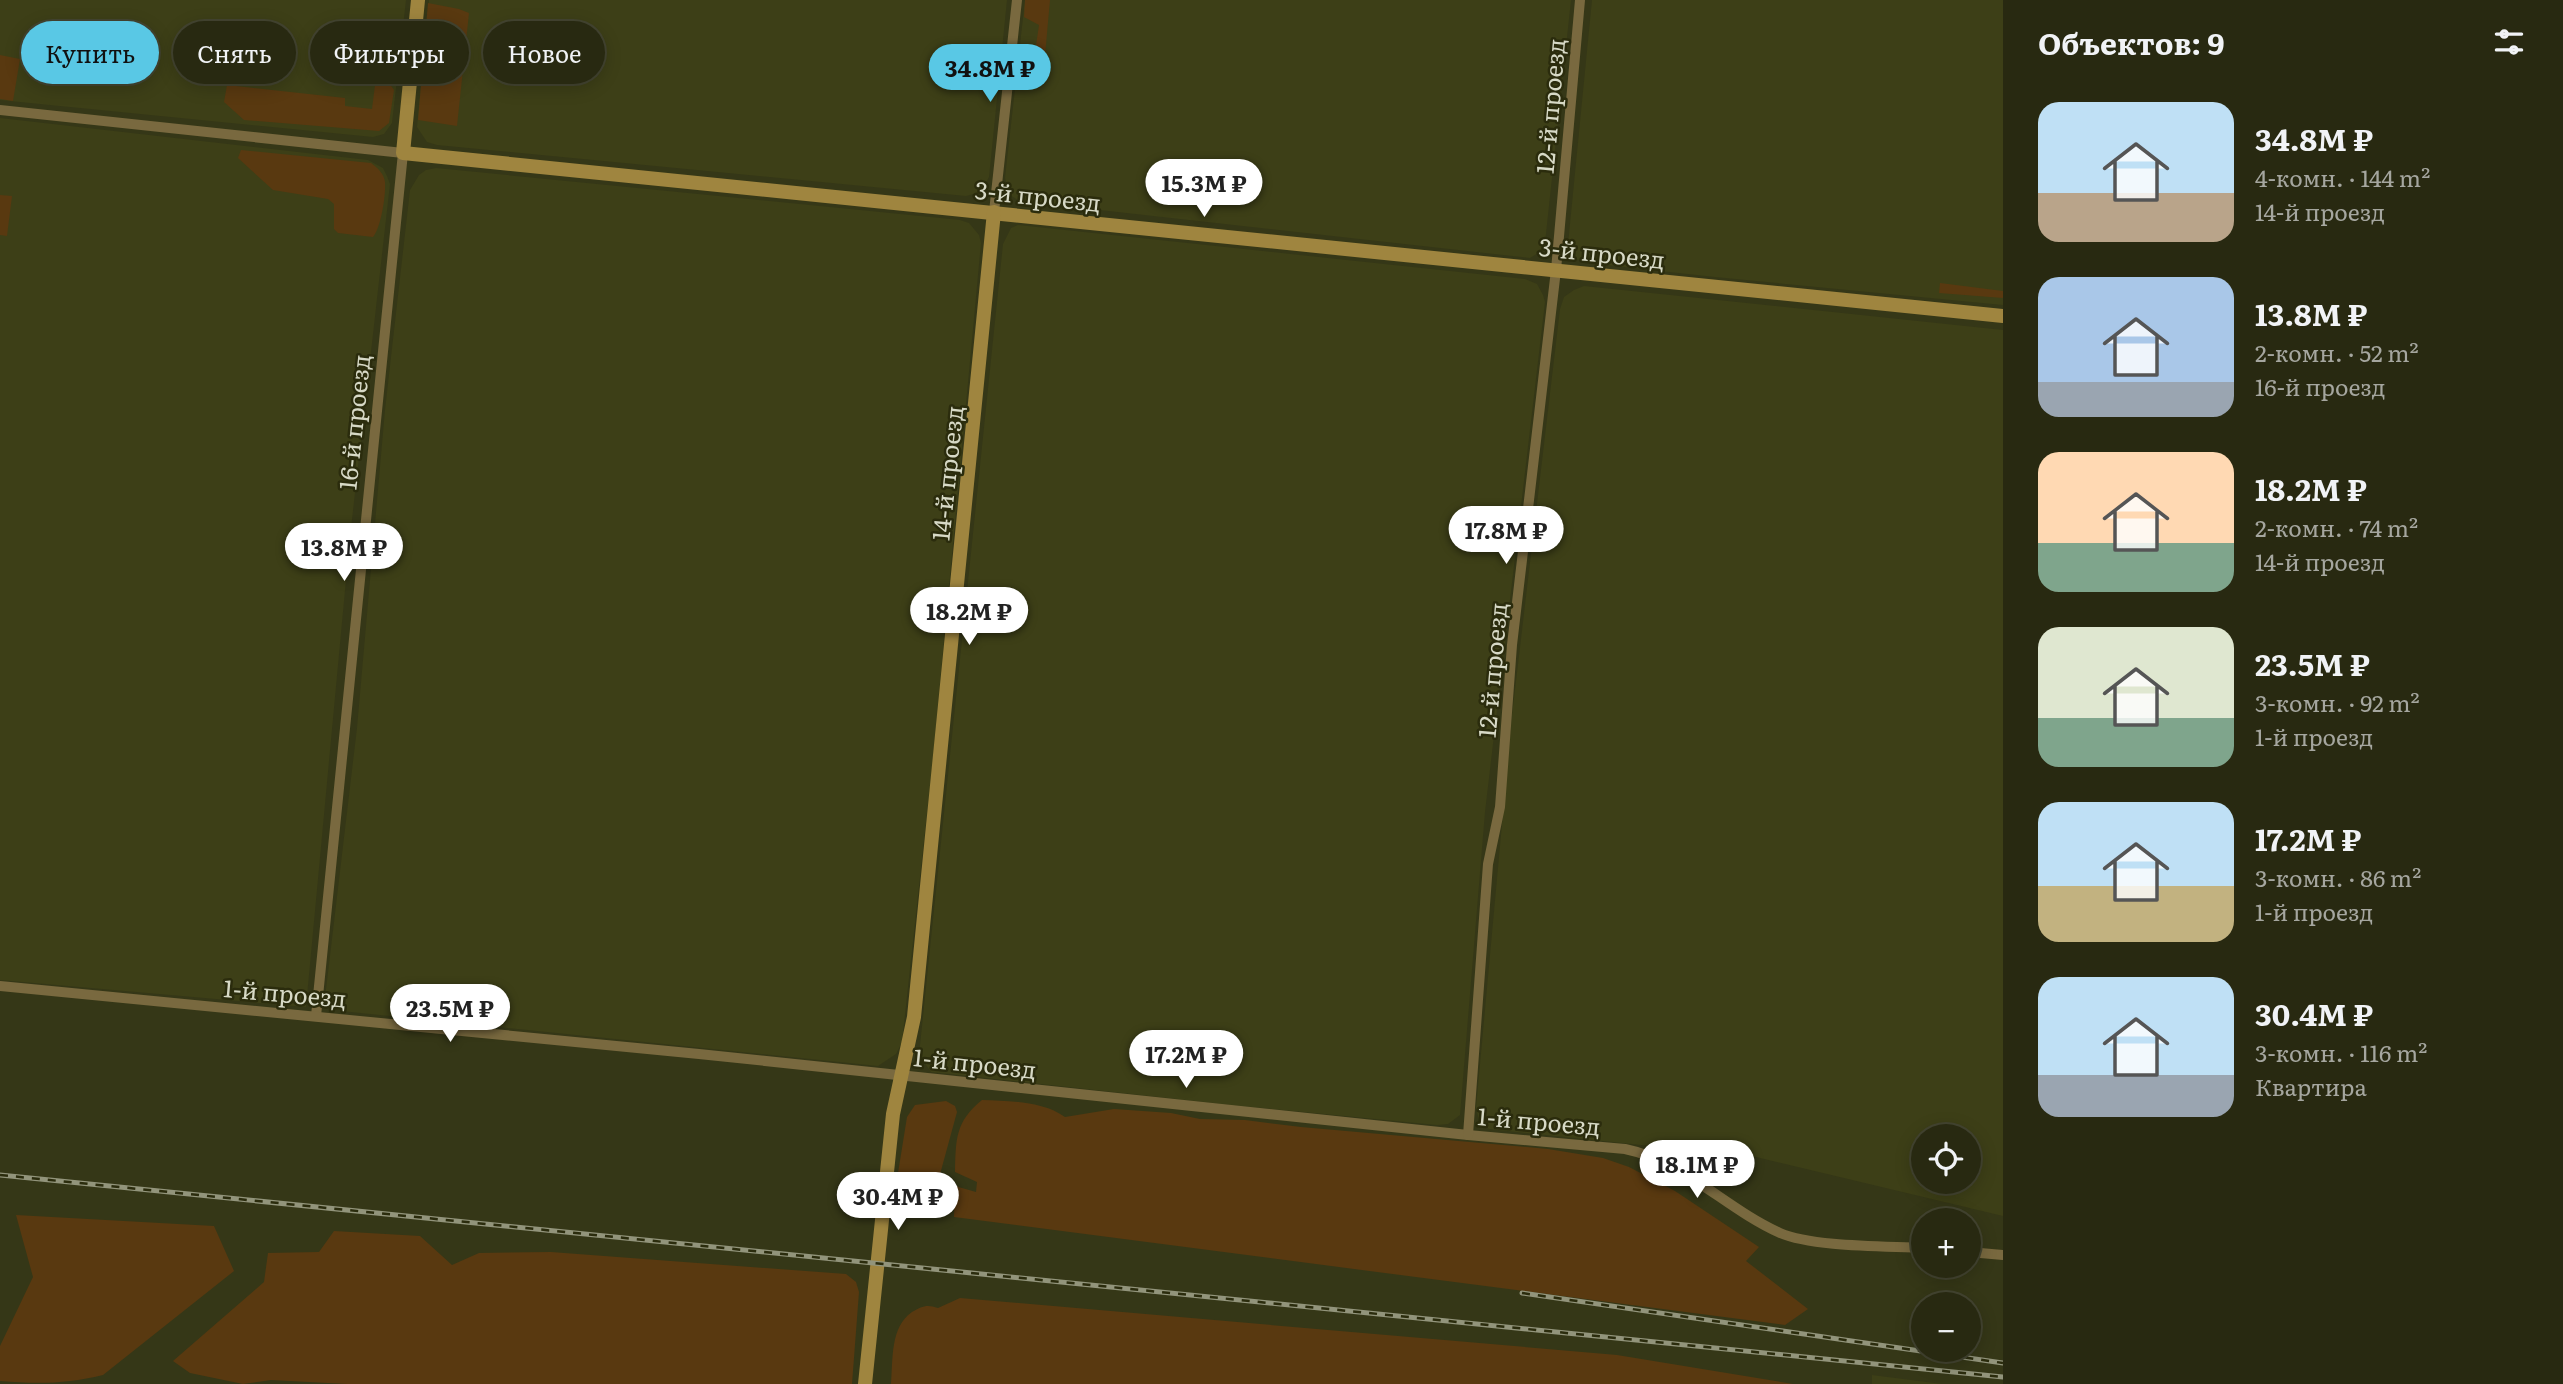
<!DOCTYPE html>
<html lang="ru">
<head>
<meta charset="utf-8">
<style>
	body { margin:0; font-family:Literata,serif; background:#34351f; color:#f1f3f6; height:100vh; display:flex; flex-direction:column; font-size:26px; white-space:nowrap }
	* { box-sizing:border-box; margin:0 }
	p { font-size:23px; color:#a5a69f }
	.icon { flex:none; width:38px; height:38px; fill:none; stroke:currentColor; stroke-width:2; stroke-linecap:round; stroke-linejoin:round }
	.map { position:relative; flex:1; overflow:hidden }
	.side { display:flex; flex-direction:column; background:#282911; width:560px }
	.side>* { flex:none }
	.top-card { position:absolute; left:21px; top:21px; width:665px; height:63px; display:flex; gap:14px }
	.buttons { position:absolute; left:1911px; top:1124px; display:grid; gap:14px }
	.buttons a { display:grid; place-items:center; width:70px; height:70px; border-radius:50%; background:#282911; box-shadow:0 4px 18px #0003,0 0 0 2px #444531; font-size:35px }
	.price { position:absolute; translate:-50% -60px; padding:0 16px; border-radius:24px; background:#fff; color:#222; font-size:23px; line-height:46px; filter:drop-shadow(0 2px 4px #0008) }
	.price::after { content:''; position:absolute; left:50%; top:42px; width:21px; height:16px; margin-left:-10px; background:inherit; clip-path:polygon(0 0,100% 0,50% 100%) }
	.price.current { background:#59c8e5; color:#111 }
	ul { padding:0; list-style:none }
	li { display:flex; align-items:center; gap:21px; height:175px; padding:0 35px }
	li span { display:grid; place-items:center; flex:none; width:196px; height:140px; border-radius:21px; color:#555 }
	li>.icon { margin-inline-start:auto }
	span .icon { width:84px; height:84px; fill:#fffc; stroke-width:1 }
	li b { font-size:30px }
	h2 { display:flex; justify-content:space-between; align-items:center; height:84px; padding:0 35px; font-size:30px }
	.pill { padding:0 24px; border-radius:32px; background:#282911; box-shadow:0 4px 18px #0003,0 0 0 2px #444531; font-size:24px; line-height:63px }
	.pill.current { background:#59c8e5; color:#111 }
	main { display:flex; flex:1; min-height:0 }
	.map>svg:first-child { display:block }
</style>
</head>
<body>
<main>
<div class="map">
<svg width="2003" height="1384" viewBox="0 0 2003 1384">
	<rect width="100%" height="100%" fill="#353717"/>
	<g fill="#3d3f17" fill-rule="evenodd">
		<path d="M0 0H406L392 123 384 134 373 137 0 100Z"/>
		<path d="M429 0H1007L989 177 981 192 966 196 437 145 427 142 417 127Z"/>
		<path d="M1025 0H1571L1545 243 1543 250 1530 258 1019 201 1010 195 1005 178Z"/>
		<path d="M1592 0H2003V305L1715 277 1588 263 1576 259 1568 244Z"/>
		<path d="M0 118 368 160 383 168 387 176 390 184 350 537 306 1007 0 980Z"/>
		<path d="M436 168 960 220 969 223 979 235 981 243 933 758 902 1042 896 1054 878 1066 341 1011 330 1005 325 998 357 728 385 410 410 190 419 175 426 170Z"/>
		<path d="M1018 225 1525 279 1537 284 1543 295 1545 302 1485 812 1460 1115 1448 1124 1437 1125 1231 1105 931 1072 919 1055 1003 244 1011 228Z"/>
		<path d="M1584 286 2003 330V1216L1756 1157 1489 1129 1479 1120 1476 1108 1512 715 1560 309 1564 297 1574 290ZM1923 1136H1969V1181H1923Z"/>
		<path d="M1872 1375 1942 1384H1872Z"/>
	</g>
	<g fill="#593910">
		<path d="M1025 0H1050L1044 67 1033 66 1039 25 1024 17Z"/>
		<path d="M428 3 459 9 469 13 457 126 418 120Z"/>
		<path d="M0 55 20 59 13 101 0 99Z"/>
		<path d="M379 76 385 77 394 90 389 123 379 131 244 120 224 102 227 85 345 98V106L372 109 376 77Z"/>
		<path d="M241 150 371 163C378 168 384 174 385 182 386 195 381 228 373 237L338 233 334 229V204L328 199 273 190 238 158Z"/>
		<path d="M0 195 12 196 7 236 0 235Z"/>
		<path d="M1940 283 2003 291V298L1939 293Z"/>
		<path d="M982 1100C1009 1101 1043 1101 1065 1117L1114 1109 1171 1113 1200 1119 1245 1120 1301 1127 1548 1149 1603 1158 1629 1167 1675 1191 1759 1247 1746 1261 1808 1309 1785 1325 954 1217 955 1186 976 1192 977 1182 955 1172C956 1139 955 1122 982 1100Z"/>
		<path d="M946 1101 955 1106 957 1112 933 1200 894 1198 907 1117 915 1105Z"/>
		<path d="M16 1215 214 1226 234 1271 103 1375C67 1384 37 1384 0 1381V1346L33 1277Z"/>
		<path d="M334 1231 420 1236 452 1265 479 1253 551 1252 846 1274 856 1282 859 1292 852 1384H347L271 1380 243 1384 190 1373 173 1361 264 1282 268 1253 319 1252Z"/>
		<path d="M960 1298 1617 1355 1793 1384H891C893 1360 890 1327 912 1312 922 1306 927 1304 938 1308Z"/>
	</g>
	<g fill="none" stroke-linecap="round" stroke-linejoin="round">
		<g stroke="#79693f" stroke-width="10">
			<path d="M0 110 403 153 316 1016"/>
			<path d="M994 212 1017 0"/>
			<path d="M0 986 699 1054 1468 1135 1625 1149C1684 1161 1726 1209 1780 1233 1812 1247 1886 1246 1923 1248"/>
			<path d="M1468 1135 1488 864 1500 807 1512 645 1556 270 1580 0"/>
			<path d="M1969 1252 2003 1255"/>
		</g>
		<g stroke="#9f853f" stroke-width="14">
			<path d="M418 0 403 153 2003 316"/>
			<path d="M865 1384 893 1114 914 1017 994 212"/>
		</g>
		<defs>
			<g id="rail">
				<path d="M0 1175 2003 1377"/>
				<path d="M1522 1293 2003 1363"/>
			</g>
		</defs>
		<use href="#rail" stroke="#92947b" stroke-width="5"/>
		<use href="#rail" stroke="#2b2c0d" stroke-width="2.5" stroke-dasharray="8" stroke-linecap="butt"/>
	</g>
	<g text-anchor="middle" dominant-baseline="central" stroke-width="5" stroke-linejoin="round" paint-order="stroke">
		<g font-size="24" fill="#d7d9c6" stroke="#2b2c0d">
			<text transform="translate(1549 106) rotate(-85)">12-й проезд</text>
			<text transform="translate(1038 195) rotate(6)">3-й проезд</text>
			<text transform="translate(1602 252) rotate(6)">3-й проезд</text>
			<text transform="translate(353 422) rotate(-84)">16-й проезд</text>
			<text transform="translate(946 473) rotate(-84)">14-й проезд</text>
			<text transform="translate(1491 670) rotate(-85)">12-й проезд</text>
			<text transform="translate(285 992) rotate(5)">1-й проезд</text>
			<text transform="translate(975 1062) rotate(6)">1-й проезд</text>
			<text transform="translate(1539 1120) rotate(5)">1-й проезд</text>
		</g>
	</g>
</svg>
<div class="buttons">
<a><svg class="icon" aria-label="locate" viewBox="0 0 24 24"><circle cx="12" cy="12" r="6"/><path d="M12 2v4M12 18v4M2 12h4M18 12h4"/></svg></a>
<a>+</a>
<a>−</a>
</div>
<b class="price current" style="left:990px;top:104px">34.8M ₽</b>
<b class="price" style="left:1204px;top:219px">15.3M ₽</b>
<b class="price" style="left:1506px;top:566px">17.8M ₽</b>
<b class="price" style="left:344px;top:583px">13.8M ₽</b>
<b class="price" style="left:969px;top:647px">18.2M ₽</b>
<b class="price" style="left:450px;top:1044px">23.5M ₽</b>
<b class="price" style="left:1186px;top:1090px">17.2M ₽</b>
<b class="price" style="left:1697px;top:1200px">18.1M ₽</b>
<b class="price" style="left:898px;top:1232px">30.4M ₽</b>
<div class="top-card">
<a class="pill current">Купить</a>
<a class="pill">Снять</a>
<a class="pill">Фильтры</a>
<a class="pill">Новое</a>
</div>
</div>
<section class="side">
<h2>Объектов: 9<svg class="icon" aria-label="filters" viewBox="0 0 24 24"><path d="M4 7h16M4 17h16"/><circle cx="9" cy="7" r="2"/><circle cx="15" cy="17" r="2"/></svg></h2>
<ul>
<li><span style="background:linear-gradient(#bfe0f5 65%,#b9a48a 0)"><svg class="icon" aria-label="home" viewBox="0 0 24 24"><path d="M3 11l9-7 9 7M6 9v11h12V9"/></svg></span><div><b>34.8M ₽</b><p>4-комн. · 144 m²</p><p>14-й проезд</p></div></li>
<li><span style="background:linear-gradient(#a9c7e8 75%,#9aa5b1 0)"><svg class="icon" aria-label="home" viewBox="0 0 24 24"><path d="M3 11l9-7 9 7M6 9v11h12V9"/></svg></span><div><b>13.8M ₽</b><p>2-комн. · 52 m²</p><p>16-й проезд</p></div></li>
<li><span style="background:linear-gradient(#ffd9b3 65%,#7fa58c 0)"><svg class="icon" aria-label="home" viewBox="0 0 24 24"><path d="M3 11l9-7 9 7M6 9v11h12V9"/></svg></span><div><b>18.2M ₽</b><p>2-комн. · 74 m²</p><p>14-й проезд</p></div></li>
<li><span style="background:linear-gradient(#dfe7d0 65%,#7fa58c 0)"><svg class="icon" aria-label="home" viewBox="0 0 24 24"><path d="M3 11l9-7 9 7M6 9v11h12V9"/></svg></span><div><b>23.5M ₽</b><p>3-комн. · 92 m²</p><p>1-й проезд</p></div></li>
<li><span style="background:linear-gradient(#bfe0f5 60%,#c2b280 0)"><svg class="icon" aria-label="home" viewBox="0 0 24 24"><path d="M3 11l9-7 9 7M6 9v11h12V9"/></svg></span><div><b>17.2M ₽</b><p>3-комн. · 86 m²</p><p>1-й проезд</p></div></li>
<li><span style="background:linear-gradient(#bfe0f5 70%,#9aa5b1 0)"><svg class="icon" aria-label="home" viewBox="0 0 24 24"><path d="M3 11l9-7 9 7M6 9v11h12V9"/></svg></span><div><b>30.4M ₽</b><p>3-комн. · 116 m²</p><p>Квартира</p></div></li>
</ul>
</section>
</main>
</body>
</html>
